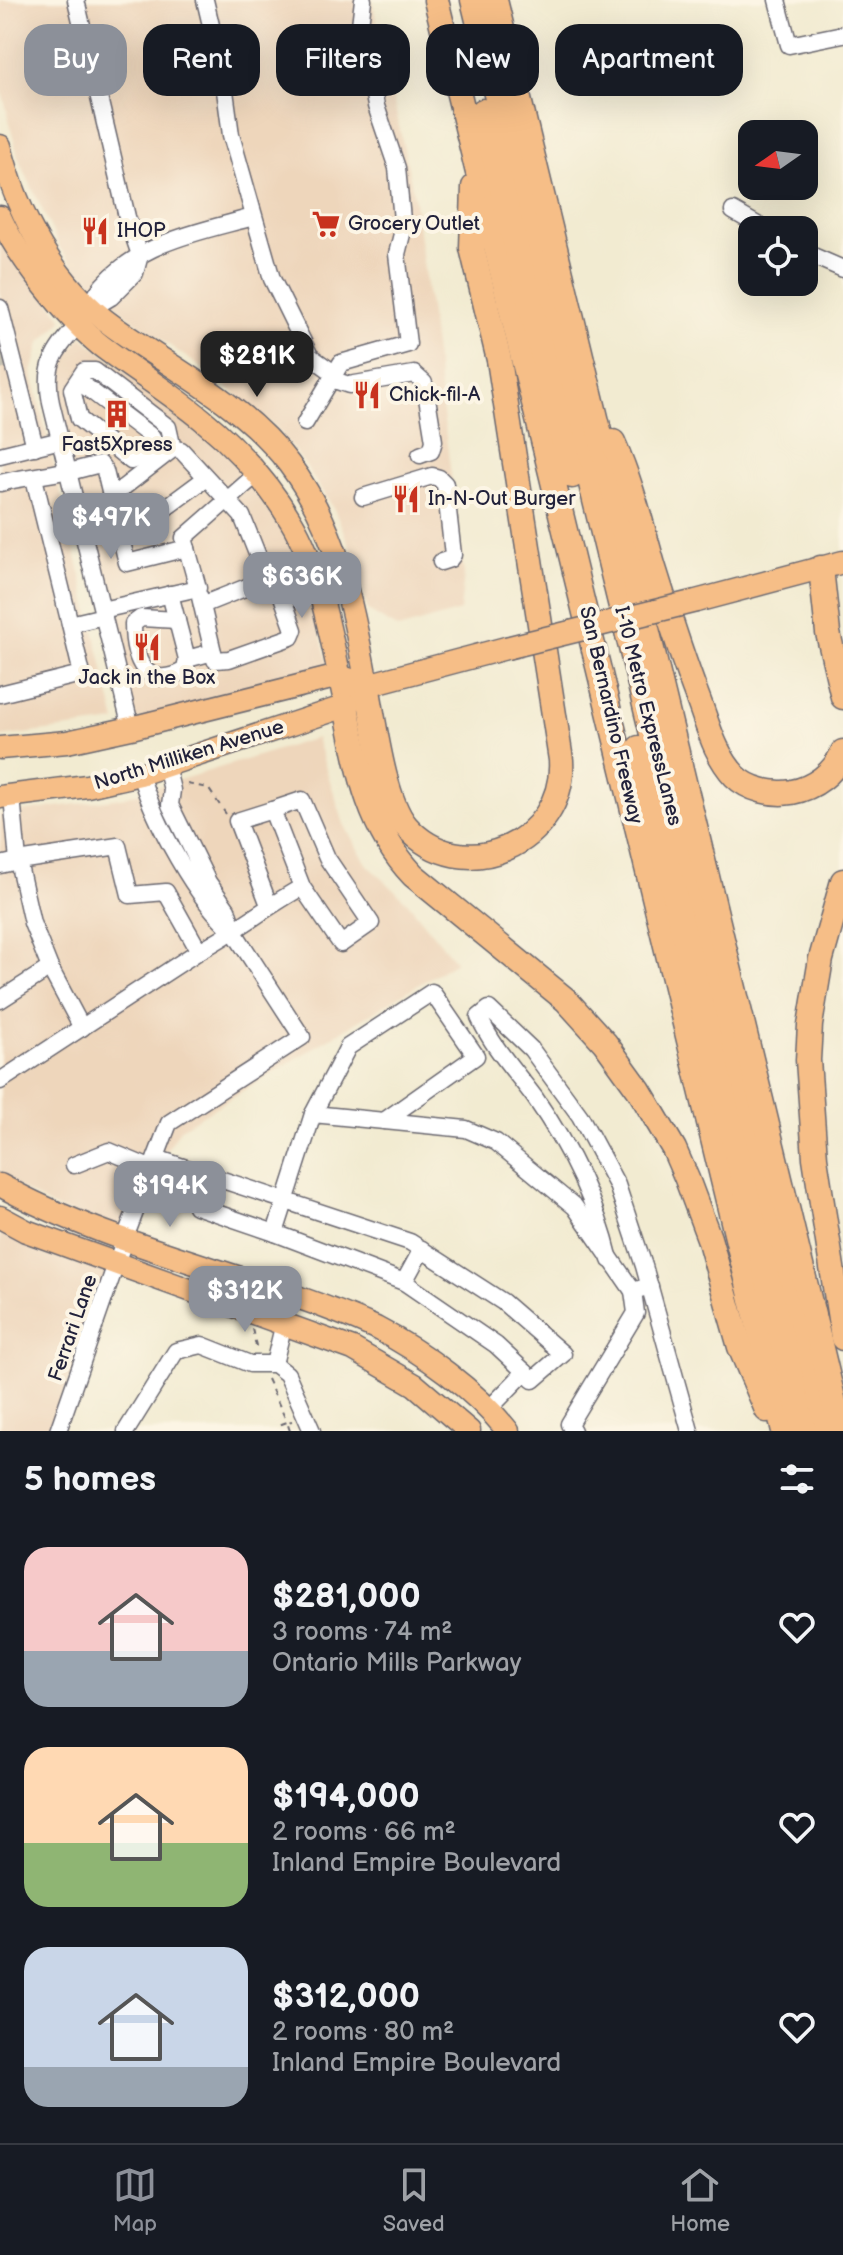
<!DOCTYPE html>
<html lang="en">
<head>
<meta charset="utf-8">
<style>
	body { margin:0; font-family:"Balsamiq Sans",sans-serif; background:#242831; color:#f1f3f6; height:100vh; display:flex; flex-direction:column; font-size:30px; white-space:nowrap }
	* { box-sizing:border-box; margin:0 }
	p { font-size:26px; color:#9ea1a6 }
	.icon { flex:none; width:44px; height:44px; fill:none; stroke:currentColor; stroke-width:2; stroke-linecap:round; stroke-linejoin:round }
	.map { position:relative; height:1431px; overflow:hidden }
	.sheet { display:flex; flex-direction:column; background:#171b24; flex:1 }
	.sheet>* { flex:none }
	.guide { position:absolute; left:24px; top:24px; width:796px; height:72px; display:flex; gap:16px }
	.needle { width:52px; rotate:256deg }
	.controls { position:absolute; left:738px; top:120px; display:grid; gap:16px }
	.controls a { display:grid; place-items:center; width:80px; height:80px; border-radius:16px; background:#171b24; box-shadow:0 8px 32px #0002; font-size:40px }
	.price { position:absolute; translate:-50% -68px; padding:0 18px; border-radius:16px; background:#8c9099; color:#fff; font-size:26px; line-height:52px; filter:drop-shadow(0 2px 4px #0008) }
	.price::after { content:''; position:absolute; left:50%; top:48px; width:24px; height:18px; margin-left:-12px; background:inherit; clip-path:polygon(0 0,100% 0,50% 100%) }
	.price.on { background:#222; color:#fff }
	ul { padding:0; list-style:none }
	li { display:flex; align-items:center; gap:24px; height:200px; padding:0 24px }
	li span { display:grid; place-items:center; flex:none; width:224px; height:160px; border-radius:24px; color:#555 }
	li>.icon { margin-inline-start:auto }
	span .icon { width:96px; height:96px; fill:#fffc; stroke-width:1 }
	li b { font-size:34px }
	h2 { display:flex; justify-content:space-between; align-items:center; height:96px; padding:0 24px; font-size:34px }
	.chip { padding:0 28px; border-radius:24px; background:#171b24; box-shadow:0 8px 32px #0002; font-size:28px; line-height:72px }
	.chip.on { background:#8c9099; color:#fff }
	.dock { display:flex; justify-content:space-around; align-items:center; height:112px; border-top:2px solid #363941; background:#171b24; font-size:22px; color:#9ea1a6 }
	.dock a { display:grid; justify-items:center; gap:4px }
	.dock .on { color:#8c9099 }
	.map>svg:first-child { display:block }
</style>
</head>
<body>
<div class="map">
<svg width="843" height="1431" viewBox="0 0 843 1431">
	<rect width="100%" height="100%" fill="#fcf5e5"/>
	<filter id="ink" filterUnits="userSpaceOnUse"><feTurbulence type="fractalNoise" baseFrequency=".0125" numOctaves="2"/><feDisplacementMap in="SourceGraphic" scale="16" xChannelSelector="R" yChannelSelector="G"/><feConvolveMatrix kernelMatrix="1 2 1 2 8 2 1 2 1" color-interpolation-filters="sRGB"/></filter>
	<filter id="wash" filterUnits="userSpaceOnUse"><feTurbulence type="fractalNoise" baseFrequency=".006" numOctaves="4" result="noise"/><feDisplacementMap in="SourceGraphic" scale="32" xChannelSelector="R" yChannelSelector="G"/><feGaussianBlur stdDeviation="1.8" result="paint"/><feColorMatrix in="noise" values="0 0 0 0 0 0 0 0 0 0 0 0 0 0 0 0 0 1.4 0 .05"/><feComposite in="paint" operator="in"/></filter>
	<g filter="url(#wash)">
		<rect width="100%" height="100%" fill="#f2ebd1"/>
		<g fill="#eed6bb">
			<path d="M0 0H372L415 201 464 574 460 611 398 629 368 611 353 554 334 509 303 462 276 427 213 376 131 318 76 269 60 248 18 157 0 82Z"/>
			<path d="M0 227 63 320 40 343 32 373 116 722 0 737Z"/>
			<path d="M82 337 208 434 265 492 305 579 330 671 134 721 57 406V369Z"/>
			<path d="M316 738 344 824 365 862 408 903 456 962 181 1128 166 1151 137 1236 51 1206 0 1176V815L121 798Z"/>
			<path d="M0 1227 110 1271 51 1431H0Z"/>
		</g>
	</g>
	<g filter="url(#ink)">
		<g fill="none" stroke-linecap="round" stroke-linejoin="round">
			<path stroke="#c8c3b3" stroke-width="16" stroke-dasharray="16 8" stroke-linecap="butt" d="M0 354 4 368"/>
			<defs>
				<g id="minor">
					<path d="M76 0 127 217 140 255 135 273 111 297 91 309"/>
					<path d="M205 0 223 76 231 135 272 279 310 356 334 373"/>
					<path d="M777 0 789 45 843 34"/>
					<path d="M733 211 766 230"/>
					<path d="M804 252 843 269"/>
					<path d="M0 308 35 447"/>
					<path d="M331 379 349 385 414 374 424 383 427 398 434 441 431 451 420 455"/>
					<path d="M78 381 152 437 153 447 142 457 131 461 79 419 72 389 84 371H95L168 427 173 449"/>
					<path d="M305 423 341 363 408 344 397 254 403 230 397 168 376 106 360 25 363 0"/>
					<path d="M0 455 61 440"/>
					<path d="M69 472 100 464 105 471 127 563 187 548"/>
					<path d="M34 478 70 624"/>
					<path d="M0 483C23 477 44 476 68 470"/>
					<path d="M111 497 173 449 181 450 242 516 267 579 202 605"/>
					<path d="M363 497 432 476 439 478 445 484 453 555 450 559 441 562"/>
					<path d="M120 536 137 529 206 478"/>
					<path d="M170 594 187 659 213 652 200 597"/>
					<path d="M102 610 198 588 184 538 257 474"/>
					<path d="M177 620 141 618 133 624C133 658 145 693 185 670L187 659"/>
					<path d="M213 652 215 660 229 659 291 637 294 630 278 585 267 579"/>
					<path d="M0 694 77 675 81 670 70 624 104 616"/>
					<path d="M131 728 51 403C43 362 56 351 81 321 90 310 94 295 103 285 143 241 199 232 253 217"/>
					<path d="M140 774C155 823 195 898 234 932L227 909 208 882 170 805 172 790 166 766"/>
					<path d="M0 865 18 861 32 923 50 968 0 1000"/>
					<path d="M269 905 237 821 272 810"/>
					<path d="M199 951C235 932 266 907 302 887L272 810 302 800 327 858 371 923 341 944 302 887"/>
					<path d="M50 968 82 1028"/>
					<path d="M0 1081 199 951 166 892 130 895 118 846 18 861 12 796"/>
					<path d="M313 1114 348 1047 432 992 476 1056 384 1121"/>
					<path d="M156 1158 410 1242 503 1302 563 1354 533 1380 525 1372 488 1410"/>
					<path d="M74 1165 109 1151 152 1169"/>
					<path d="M205 1174 196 1206 275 1233 313 1114 466 1129 496 1142 575 1207 633 1291 650 1286"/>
					<path d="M275 1233 404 1282 496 1345 525 1372"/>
					<path d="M610 1260C596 1201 569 1147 535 1098 515 1071 493 1048 479 1017L489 1009 531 1049 580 1116 617 1185 644 1266 690 1431"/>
					<path d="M404 1282 422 1249"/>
					<path d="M274 1364 284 1323"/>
					<path d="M58 1431 125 1238 169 1123 302 1037 234 932"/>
					<path d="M126 1431 176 1351 202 1345 250 1364H274L287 1374 312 1431"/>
					<path d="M573 1431 569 1424 636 1313 633 1291"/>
				</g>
				<g id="major">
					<path d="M0 146C17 215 55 285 114 327 174 370 244 404 289 464 338 529 353 607 367 685"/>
					<path d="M0 217C17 256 67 318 100 345 134 371 171 393 203 420 237 448 268 483 291 521 321 570 333 649 346 706"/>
					<path d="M696 601 843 562"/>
					<path d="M0 748 67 742 131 728 339 676 351 680"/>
					<path d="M0 797 87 786 140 774 346 706 367 685 506 648"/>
					<path d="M0 1185C115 1249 255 1274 376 1328 424 1353 474 1389 508 1431"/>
					<path d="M0 1217 26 1231 353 1349 415 1385 469 1431"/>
				</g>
				<g id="highway">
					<path d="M436 0 784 1431"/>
					<path d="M473 0 822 1431"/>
					<path d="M495 0 841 1431"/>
					<path d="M483 111 572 476"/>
					<path d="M613 442C631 482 641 523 653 565 667 610 681 655 698 699 708 725 715 755 735 776 749 790 773 795 792 792 814 788 834 773 843 752"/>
					<path d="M821 568 828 633 843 697"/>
					<path d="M367 685C374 720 383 799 406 826 462 890 566 843 561 760L499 360 472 248 474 187"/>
					<path d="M346 706C358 767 368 828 413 875L566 1000 605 1043 639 1090 674 1149 687 1179 709 1238 740 1347 767 1410"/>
					<path d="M639 748 804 1431"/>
					<path d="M843 881 821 959 810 1025 808 1060 815 1158 843 1338"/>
				</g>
			</defs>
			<use href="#minor" stroke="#6b6870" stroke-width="19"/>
			<use href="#major" stroke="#6b6870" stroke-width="25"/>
			<use href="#highway" stroke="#6b6870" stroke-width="27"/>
			<g stroke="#6b6870" stroke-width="2" stroke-dasharray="6 6" stroke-linecap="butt">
				<path d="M187 784 208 788 226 814"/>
				<path d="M252 1329 257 1350"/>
				<path d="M267 1379 287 1422 276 1426"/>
				<path d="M290 1431 287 1422 292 1421"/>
			</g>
			<use href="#minor" stroke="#fff" stroke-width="16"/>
			<use href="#major" stroke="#f6be87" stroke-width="22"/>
			<use href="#highway" stroke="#f6be87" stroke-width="24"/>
			<defs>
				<path id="major-bridge" d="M506 648 696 601"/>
			</defs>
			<use href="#major-bridge" stroke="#6b6870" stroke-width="25" stroke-linecap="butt"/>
			<use href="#major-bridge" stroke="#f6be87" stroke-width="22"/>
		</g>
	</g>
	<defs>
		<symbol id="supermarket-bare" viewBox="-9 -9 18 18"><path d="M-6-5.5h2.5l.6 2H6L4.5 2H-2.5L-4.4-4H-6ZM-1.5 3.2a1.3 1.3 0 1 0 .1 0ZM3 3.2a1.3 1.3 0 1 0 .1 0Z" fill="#c8321e" stroke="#fcf5e5" stroke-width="2.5" paint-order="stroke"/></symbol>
		<symbol id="restaurant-bare" viewBox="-9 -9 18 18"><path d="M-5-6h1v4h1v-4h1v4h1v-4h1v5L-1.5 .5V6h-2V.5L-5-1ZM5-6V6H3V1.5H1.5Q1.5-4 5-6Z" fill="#c8321e" stroke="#fcf5e5" stroke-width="2.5" paint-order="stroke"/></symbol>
		<symbol id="building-bare" viewBox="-9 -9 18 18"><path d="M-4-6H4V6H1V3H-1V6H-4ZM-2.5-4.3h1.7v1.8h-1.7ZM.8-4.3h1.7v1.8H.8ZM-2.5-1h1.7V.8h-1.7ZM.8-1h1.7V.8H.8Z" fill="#c8321e" stroke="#fcf5e5" stroke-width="2.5" paint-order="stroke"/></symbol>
	</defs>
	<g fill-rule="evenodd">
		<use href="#supermarket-bare" x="306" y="204" width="40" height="40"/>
		<use href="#restaurant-bare" x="75" y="211" width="40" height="40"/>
		<use href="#restaurant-bare" x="347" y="375" width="40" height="40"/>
		<use href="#building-bare" x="97" y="394" width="40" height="40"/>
		<use href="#restaurant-bare" x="386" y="479" width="40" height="40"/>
		<use href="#restaurant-bare" x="127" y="627" width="40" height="40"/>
	</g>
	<g text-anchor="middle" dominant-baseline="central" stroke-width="8" stroke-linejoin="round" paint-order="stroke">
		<g font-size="20" fill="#22223b" stroke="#fcf5e5" text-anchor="start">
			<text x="348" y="224">Grocery Outlet</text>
			<text x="117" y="231">IHOP</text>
			<text x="389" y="395">Chick-fil-A</text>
			<text x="117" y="445" text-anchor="middle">Fast5Xpress</text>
			<text x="428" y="499">In-N-Out Burger</text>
			<text x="147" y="678" text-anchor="middle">Jack in the Box</text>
		</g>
		<g font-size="20" fill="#22223b" stroke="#fcf5e5">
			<text transform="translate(611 715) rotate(77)">San Bernardino Freeway</text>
			<text transform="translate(648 716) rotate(76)">I-10 Metro ExpressLanes</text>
			<text transform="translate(189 755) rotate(-17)">North Milliken Avenue</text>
			<text transform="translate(73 1328) rotate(-71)">Ferrari Lane</text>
		</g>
	</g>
</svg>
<div class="controls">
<a><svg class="needle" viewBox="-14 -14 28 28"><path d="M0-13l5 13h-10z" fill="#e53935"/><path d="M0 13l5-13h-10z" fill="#9ea1a6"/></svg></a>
<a><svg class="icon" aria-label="locate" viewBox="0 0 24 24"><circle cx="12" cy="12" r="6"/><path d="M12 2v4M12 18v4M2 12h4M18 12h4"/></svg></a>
</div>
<b class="price on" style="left:257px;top:399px">$281K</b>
<b class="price" style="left:111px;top:561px">$497K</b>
<b class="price" style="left:302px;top:620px">$636K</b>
<b class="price" style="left:170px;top:1229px">$194K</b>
<b class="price" style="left:245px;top:1334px">$312K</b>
<div class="guide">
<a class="chip on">Buy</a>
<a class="chip">Rent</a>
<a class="chip">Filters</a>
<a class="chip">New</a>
<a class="chip">Apartment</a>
</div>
</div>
<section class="sheet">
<h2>5 homes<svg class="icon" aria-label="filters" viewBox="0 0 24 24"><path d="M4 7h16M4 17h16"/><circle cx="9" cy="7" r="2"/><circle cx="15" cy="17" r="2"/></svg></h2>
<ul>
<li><span style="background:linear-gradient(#f6c9c9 65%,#9aa5b1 0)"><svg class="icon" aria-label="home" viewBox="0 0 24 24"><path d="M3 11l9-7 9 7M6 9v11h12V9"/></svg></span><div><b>$281,000</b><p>3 rooms · 74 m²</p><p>Ontario Mills Parkway</p></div><svg class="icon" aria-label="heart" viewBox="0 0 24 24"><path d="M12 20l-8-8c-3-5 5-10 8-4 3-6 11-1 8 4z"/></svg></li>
<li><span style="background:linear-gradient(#ffd9b3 60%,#8fb573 0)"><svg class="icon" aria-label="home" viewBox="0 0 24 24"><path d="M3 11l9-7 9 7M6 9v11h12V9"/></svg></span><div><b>$194,000</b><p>2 rooms · 66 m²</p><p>Inland Empire Boulevard</p></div><svg class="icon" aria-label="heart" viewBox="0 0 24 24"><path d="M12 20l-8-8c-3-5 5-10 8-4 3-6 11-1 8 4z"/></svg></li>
<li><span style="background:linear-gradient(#c9d6e8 75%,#9aa5b1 0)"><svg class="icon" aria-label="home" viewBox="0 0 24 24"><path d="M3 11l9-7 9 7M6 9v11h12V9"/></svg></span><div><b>$312,000</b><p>2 rooms · 80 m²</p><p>Inland Empire Boulevard</p></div><svg class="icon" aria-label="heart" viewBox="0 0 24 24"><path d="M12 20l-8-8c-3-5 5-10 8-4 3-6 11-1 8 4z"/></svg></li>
</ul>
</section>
<nav class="dock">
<a class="on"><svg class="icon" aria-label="map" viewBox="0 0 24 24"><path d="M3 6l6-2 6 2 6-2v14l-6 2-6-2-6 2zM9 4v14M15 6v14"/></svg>Map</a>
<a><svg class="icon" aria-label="saved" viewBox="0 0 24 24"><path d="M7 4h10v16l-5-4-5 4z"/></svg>Saved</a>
<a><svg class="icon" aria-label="home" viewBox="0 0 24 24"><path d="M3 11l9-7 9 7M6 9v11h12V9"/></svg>Home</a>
</nav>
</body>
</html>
